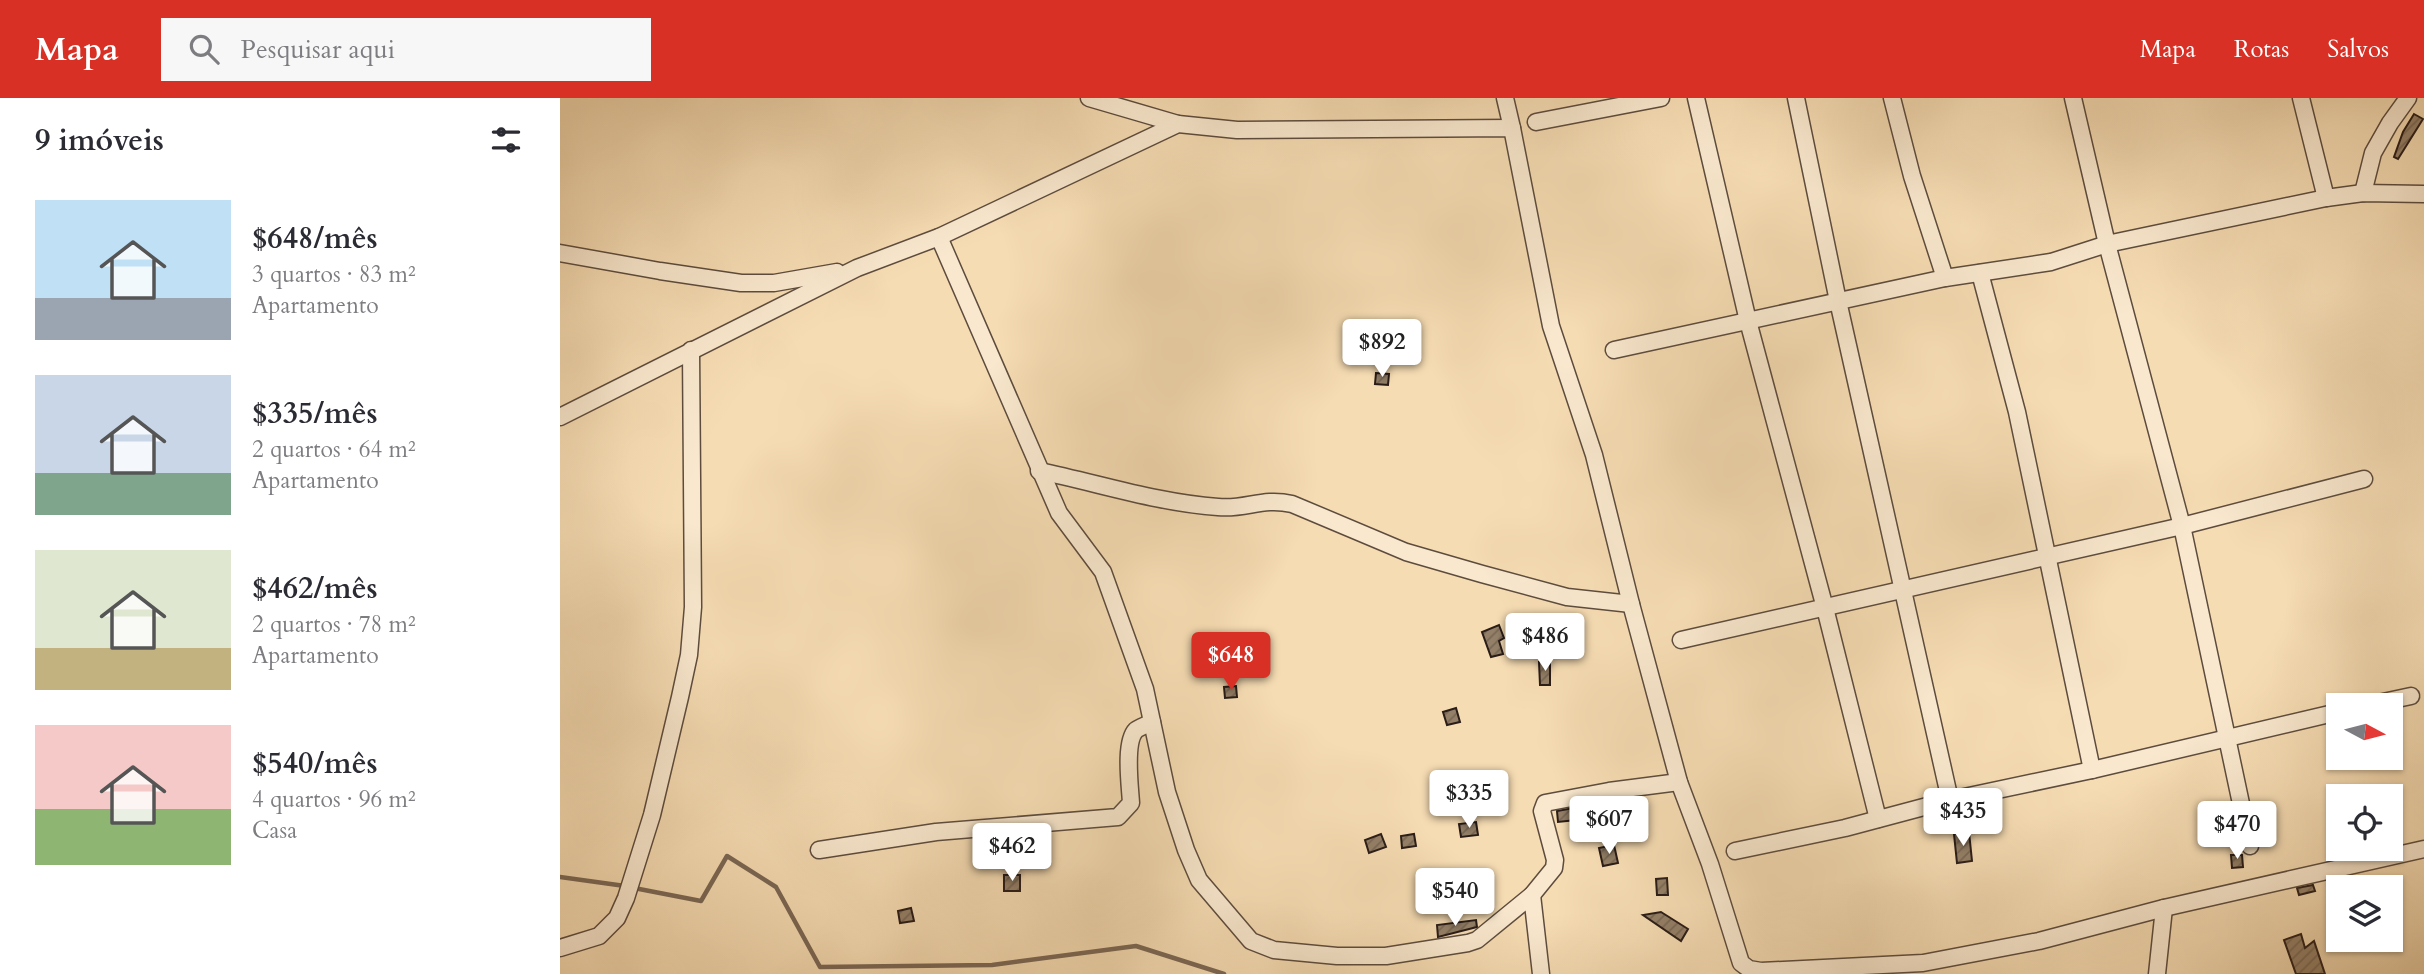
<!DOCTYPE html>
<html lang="pt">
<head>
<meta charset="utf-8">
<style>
	body { margin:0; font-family:Cardo,serif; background:#f7f7f7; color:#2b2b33; height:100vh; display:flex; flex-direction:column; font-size:26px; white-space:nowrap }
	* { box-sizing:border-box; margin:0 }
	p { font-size:23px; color:#7c7c81 }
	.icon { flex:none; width:38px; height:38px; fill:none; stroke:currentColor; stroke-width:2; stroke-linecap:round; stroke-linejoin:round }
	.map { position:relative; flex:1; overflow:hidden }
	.sheet { display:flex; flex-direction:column; background:#fff; width:560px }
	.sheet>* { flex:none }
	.needle { width:46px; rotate:97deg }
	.fabs { position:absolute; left:1766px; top:595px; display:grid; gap:14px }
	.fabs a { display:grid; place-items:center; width:77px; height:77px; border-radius:0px; background:#fff; box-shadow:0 2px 5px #0004; font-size:35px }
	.price { position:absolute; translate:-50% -60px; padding:0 16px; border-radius:7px; background:#fff; color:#222; font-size:23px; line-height:46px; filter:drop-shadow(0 2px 4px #0008) }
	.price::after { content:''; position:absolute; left:50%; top:42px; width:21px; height:16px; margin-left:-10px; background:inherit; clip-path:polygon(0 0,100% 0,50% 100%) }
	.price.active { background:#d93025; color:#fff }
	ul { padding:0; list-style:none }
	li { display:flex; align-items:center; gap:21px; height:175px; padding:0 35px }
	li span { display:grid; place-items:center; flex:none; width:196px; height:140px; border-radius:0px; color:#555 }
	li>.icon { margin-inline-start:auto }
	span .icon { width:84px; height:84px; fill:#fffc; stroke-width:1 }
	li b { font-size:30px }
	h2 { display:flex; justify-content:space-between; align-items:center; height:84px; padding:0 35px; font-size:30px }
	header { display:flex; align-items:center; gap:42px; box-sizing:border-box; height:98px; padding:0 35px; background:#d93025; color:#fff }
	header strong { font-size:33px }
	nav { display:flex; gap:38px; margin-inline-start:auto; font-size:24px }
	.search { width:490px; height:63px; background:#f7f7f7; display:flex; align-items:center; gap:18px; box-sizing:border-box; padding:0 24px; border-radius:0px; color:#7c7c81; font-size:26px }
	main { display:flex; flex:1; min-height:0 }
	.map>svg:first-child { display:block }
</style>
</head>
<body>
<header>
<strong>Mapa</strong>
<div class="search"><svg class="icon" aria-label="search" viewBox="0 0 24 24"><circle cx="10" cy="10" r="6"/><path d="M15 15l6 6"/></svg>Pesquisar aqui</div>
<nav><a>Mapa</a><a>Rotas</a><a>Salvos</a></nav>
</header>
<main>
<section class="sheet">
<h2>9 imóveis<svg class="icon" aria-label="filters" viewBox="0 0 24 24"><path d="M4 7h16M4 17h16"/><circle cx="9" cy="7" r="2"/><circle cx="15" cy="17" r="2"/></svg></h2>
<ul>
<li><span style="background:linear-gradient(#bfe0f5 70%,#9aa5b1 0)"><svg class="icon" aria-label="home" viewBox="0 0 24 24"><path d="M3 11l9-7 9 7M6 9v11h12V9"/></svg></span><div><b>$648/mês</b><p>3 quartos · 83 m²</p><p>Apartamento</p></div></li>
<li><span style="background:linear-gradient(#c9d6e8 70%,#7fa58c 0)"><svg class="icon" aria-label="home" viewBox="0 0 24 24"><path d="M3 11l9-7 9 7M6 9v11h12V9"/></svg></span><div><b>$335/mês</b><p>2 quartos · 64 m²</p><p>Apartamento</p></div></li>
<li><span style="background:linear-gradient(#dfe7d0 70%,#c2b280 0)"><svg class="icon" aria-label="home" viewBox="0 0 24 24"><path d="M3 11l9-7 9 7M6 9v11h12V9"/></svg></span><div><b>$462/mês</b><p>2 quartos · 78 m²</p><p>Apartamento</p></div></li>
<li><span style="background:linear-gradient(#f6c9c9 60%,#8fb573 0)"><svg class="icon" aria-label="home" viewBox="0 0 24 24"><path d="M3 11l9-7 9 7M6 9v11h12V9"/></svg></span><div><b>$540/mês</b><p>4 quartos · 96 m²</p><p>Casa</p></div></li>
</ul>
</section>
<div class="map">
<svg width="1864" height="876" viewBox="0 0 1864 876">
	<defs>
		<pattern id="building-hatch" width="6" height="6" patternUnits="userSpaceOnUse" patternTransform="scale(1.75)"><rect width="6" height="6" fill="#948068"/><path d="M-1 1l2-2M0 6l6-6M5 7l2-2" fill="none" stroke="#796855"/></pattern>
	</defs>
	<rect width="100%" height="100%" fill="#f6dcb3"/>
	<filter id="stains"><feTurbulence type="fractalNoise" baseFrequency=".00286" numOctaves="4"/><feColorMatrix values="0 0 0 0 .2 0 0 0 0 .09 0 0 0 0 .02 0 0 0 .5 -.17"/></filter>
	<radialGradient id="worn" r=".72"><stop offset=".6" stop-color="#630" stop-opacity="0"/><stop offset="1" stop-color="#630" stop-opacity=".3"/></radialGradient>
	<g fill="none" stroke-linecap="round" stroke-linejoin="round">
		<g stroke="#7b6855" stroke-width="4.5">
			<path d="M0 779 65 788"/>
			<path d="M74 790 141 803 167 758 216 789 260 869 432 867 576 848 664 876"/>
		</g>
	</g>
	<g fill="url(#building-hatch)" stroke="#2a1c17" stroke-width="2">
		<path d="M1854 16 1863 21 1838 61 1834 59 1843 34Z"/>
		<path d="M816 275 829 276 828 287 815 286Z"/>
		<path d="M939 527 944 540 939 543 943 556 931 559 922 534Z"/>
		<path d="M990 563V587H980L979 564Z"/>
		<path d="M676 588 677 599 665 600 664 589Z"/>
		<path d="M896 610 900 624 887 627 883 614Z"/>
		<path d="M1014 710 1016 722 998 724 997 713Z"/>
		<path d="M916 724 918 737 901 739 899 726Z"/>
		<path d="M1409 734 1412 763 1397 765 1394 736Z"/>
		<path d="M821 736 826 749 809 755 805 742Z"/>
		<path d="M854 736 856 748 842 750 841 738Z"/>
		<path d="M1054 747 1058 765 1043 768 1039 750Z"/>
		<path d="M1671 757H1682L1683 769 1672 770Z"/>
		<rect x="444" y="777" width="16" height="16"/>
		<path d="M1107 780 1108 797H1097L1096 781Z"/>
		<path d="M1753 787 1755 793 1739 797 1737 790Z"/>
		<path d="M351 810 354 823 340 825 338 813Z"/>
		<path d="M1101 814 1128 831 1121 843 1083 817Z"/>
		<path d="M916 822 917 829 878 839 877 827Z"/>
		<path d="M1741 836 1745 850 1754 843 1765 876H1736L1724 842Z"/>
	</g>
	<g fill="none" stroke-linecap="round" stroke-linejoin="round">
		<defs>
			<g id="minor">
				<path d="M529 0 618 26"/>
				<path d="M945 0 952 30"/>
				<path d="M1136 0 1188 223 1265 510 1318 721"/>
				<path d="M1236 0 1278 203 1390 702"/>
				<path d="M1332 0 1352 78 1385 180"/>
				<path d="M1513 0 1547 146 1622 428 1690 748"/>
				<path d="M1741 0 1766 100 1803 95 1864 96"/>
				<path d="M976 24 1101 0"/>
				<path d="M1803 95 1813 55 1830 25 1848 0"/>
				<path d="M379 139 499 415 543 474 585 591 607 694 626 752 639 782 691 843 714 852 777 858H826L908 845 917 842 972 797 994 770 995 762 982 713 985 705 1049 693 1119 684"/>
				<path d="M0 155 100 173 181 185H214L277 174"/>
				<path d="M1420 175 1457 314 1532 672"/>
				<path d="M1054 252 1385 180 1491 164 1547 146 1766 100"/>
				<path d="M0 319 297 170 379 139 618 26 677 32 952 30 991 228 1034 357 1071 506 1119 684 1150 766 1181 865 1189 871 1201 873 1363 865 1479 843 1604 810 1864 751"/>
				<path d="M479 373C538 385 598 405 658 409 686 412 702 399 732 406L846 454 922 476 1007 499 1071 506"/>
				<path d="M1121 542 1622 428 1804 381"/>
				<path d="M1809 607 1851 598"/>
				<path d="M259 752 376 734 558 719 571 705C570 688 564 644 576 632 580 629 587 627 592 624"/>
				<path d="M1175 753 1285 730 1390 702 1532 672 1778 614"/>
				<path d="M972 797 981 876"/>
				<path d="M0 850 39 838 57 820 66 800 92 717 120 599 129 557 133 509 131 252"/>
				<path d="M1597 876 1604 810"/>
			</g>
		</defs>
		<use href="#minor" stroke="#5d4c3e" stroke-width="19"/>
		<use href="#minor" stroke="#f9e8ce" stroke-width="16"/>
	</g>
	<rect width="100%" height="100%" filter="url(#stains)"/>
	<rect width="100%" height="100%" fill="url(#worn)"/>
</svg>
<div class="fabs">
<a><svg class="needle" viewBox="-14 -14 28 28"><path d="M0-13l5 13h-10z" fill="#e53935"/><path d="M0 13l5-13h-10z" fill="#7c7c81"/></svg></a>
<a><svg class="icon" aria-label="locate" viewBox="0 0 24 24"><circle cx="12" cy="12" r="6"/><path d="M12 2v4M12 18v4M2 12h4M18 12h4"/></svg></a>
<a><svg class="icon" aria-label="layers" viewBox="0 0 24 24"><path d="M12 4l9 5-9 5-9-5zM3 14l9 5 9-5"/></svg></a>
</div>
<b class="price" style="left:822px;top:281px">$892</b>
<b class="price" style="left:985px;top:575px">$486</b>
<b class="price active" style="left:671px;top:594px">$648</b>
<b class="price" style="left:909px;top:732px">$335</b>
<b class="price" style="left:1403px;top:750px">$435</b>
<b class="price" style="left:1049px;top:758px">$607</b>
<b class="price" style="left:1677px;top:763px">$470</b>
<b class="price" style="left:452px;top:785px">$462</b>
<b class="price" style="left:895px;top:830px">$540</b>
</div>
</main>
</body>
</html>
